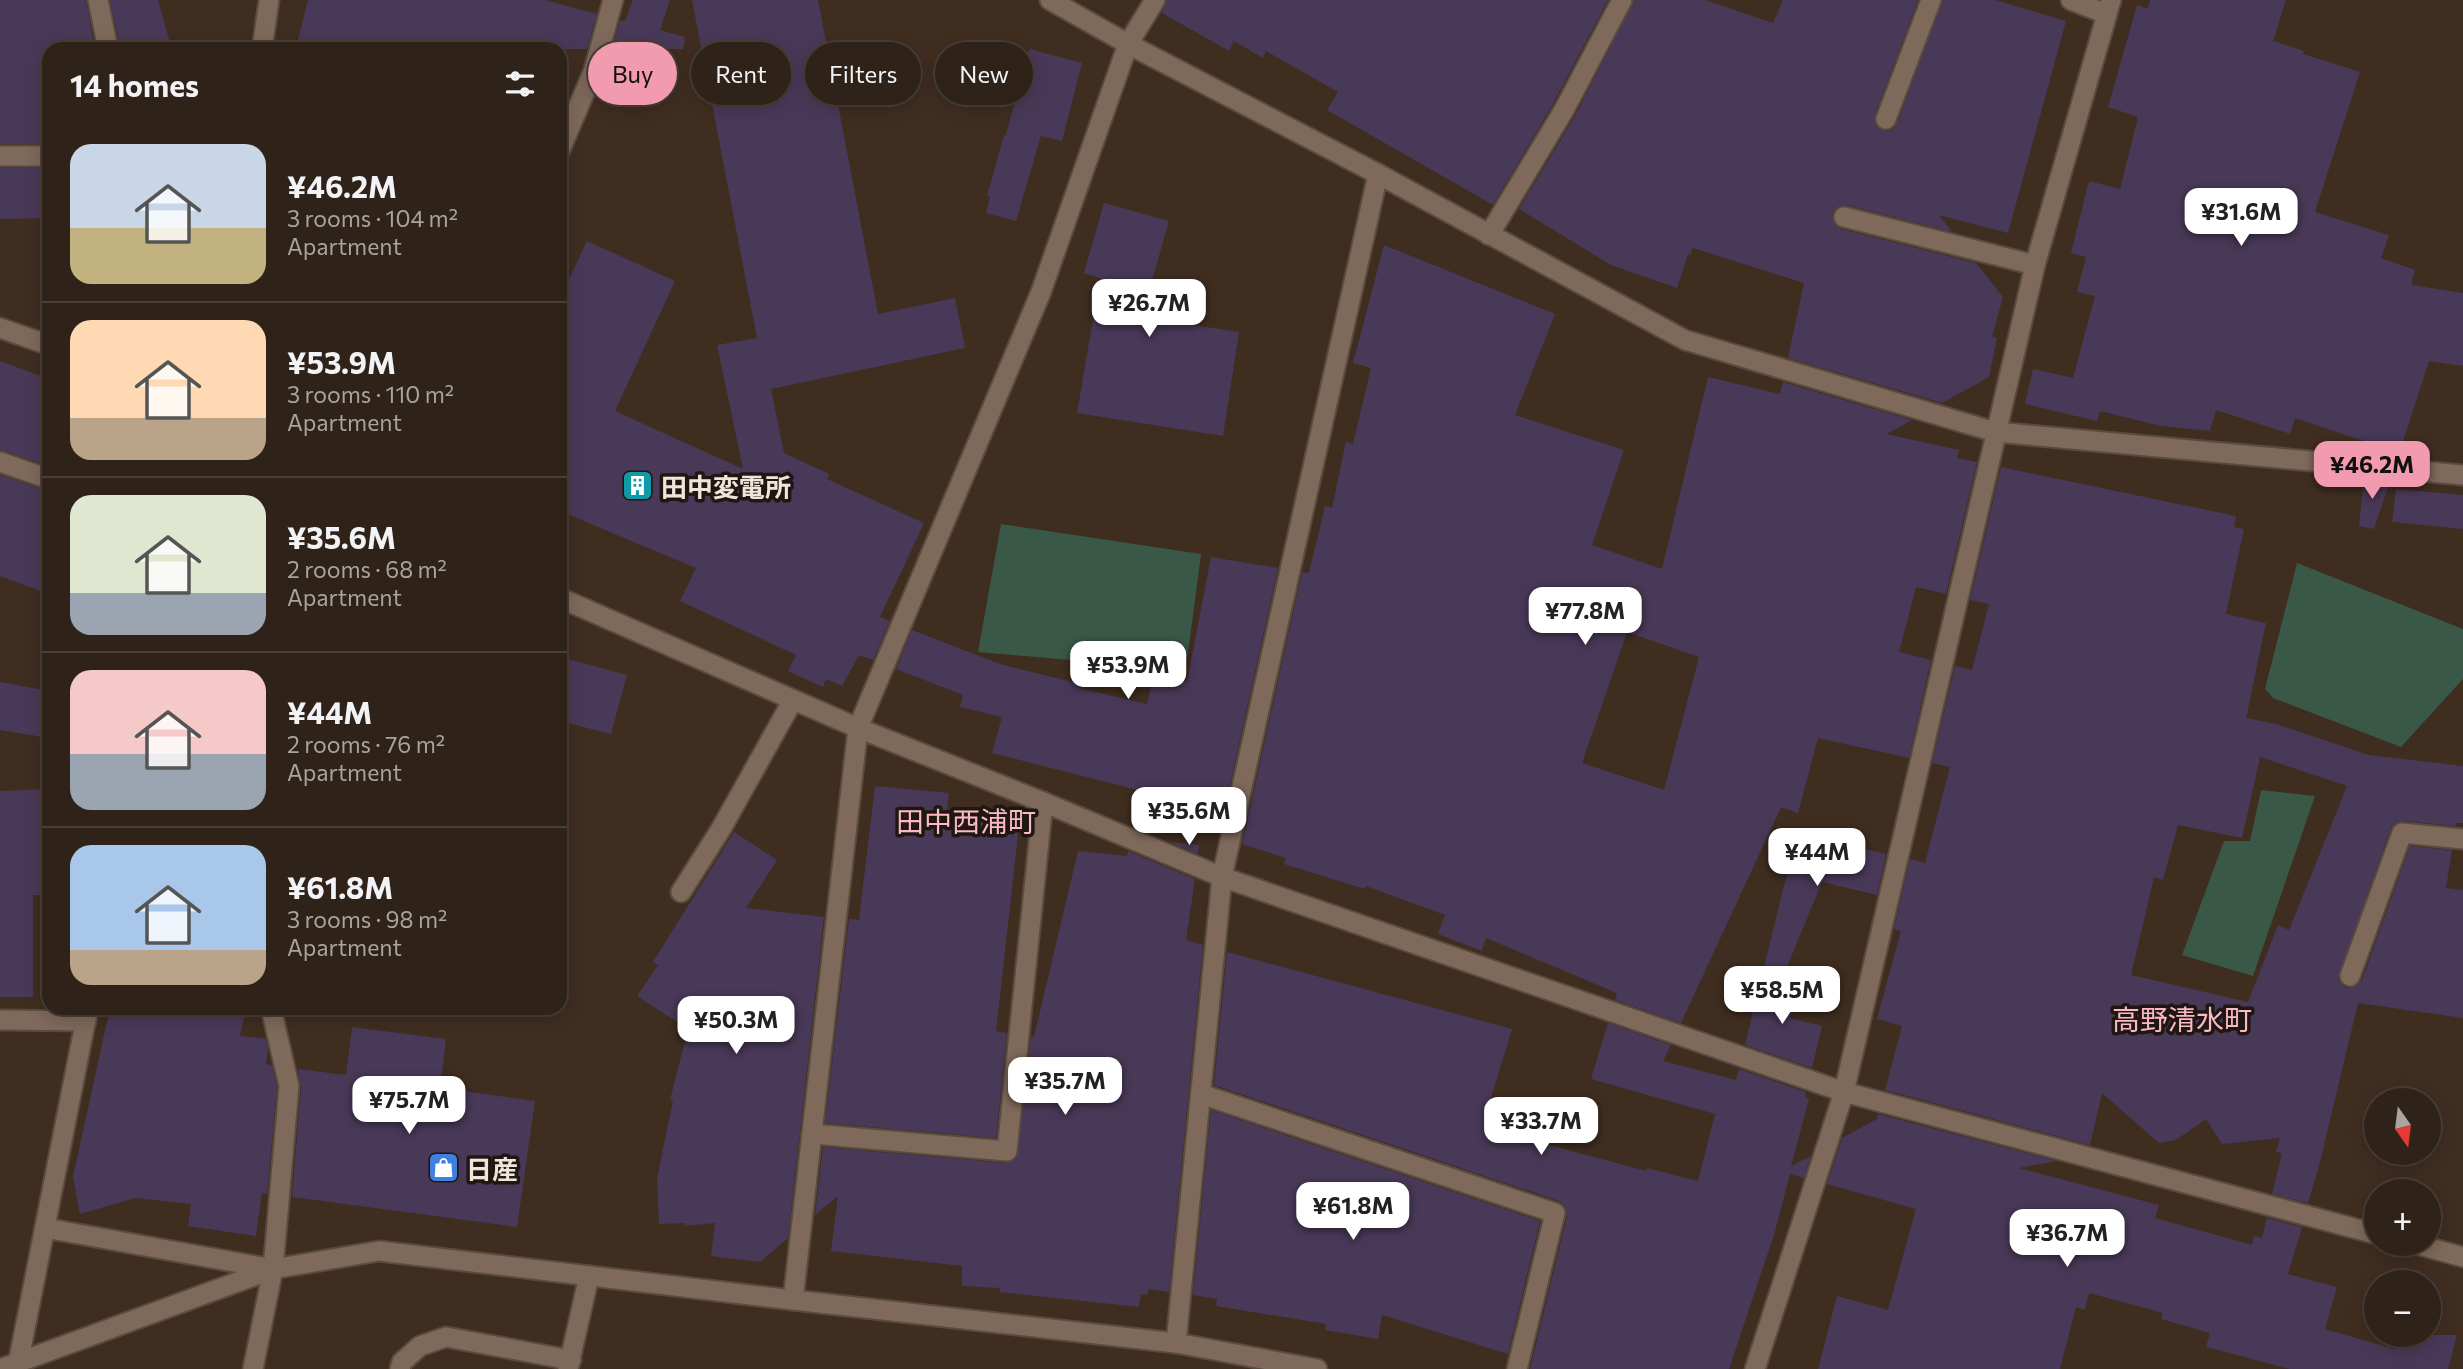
<!DOCTYPE html>
<html lang="en">
<head>
<meta charset="utf-8">
<style>
	body { margin:0; font-family:Commissioner,"Noto Sans JP",sans-serif; background:#372a21; color:#f1f3f6; height:100vh; display:flex; flex-direction:column; font-size:26px; white-space:nowrap }
	* { box-sizing:border-box; margin:0 }
	p { font-size:23px; color:#a7a4a2 }
	.icon { flex:none; width:38px; height:38px; fill:none; stroke:currentColor; stroke-width:2; stroke-linecap:round; stroke-linejoin:round }
	.map { position:relative; flex:1; overflow:hidden }
	.details { position:absolute; left:42px; top:42px; width:525px; height:973px; display:flex; flex-direction:column; background:#2f2218; border-radius:21px; box-shadow:0 4px 18px #0003,0 0 0 2px #4a3f37 }
	.details>* { flex:none }
	.hud { position:absolute; left:588px; top:42px; width:665px; height:63px; display:flex; gap:14px }
	.needle { width:46px; rotate:166deg }
	.tools { position:absolute; left:2364px; top:1088px; display:grid; gap:14px }
	.tools a { display:grid; place-items:center; width:77px; height:77px; border-radius:50%; background:#2f2218; box-shadow:0 4px 18px #0003,0 0 0 2px #4a3f37; font-size:35px }
	.price { position:absolute; translate:-50% -60px; padding:0 16px; border-radius:14px; background:#fff; color:#222; font-size:23px; line-height:46px; filter:drop-shadow(0 2px 4px #0008) }
	.price::after { content:''; position:absolute; left:50%; top:42px; width:21px; height:16px; margin-left:-10px; background:inherit; clip-path:polygon(0 0,100% 0,50% 100%) }
	.price.on { background:#f29aaf; color:#111 }
	ul { padding:0; list-style:none }
	li { display:flex; align-items:center; gap:21px; height:175px; padding:0 28px }
	li+li { border-top:2px solid #4a3f37 }
	li span { display:grid; place-items:center; flex:none; width:196px; height:140px; border-radius:21px; color:#555 }
	li>.icon { margin-inline-start:auto }
	span .icon { width:84px; height:84px; fill:#fffc; stroke-width:1 }
	li b { font-size:30px }
	h2 { display:flex; justify-content:space-between; align-items:center; height:84px; padding:0 28px; font-size:30px }
	.chip { padding:0 24px; border-radius:32px; background:#2f2218; box-shadow:0 4px 18px #0003,0 0 0 2px #4a3f37; font-size:24px; line-height:63px }
	.chip.on { background:#f29aaf; color:#111 }
	.map>svg:first-child { display:block }
</style>
</head>
<body>
<div class="map">
<svg width="2463" height="1369" viewBox="0 0 2463 1369">
	<rect width="100%" height="100%" fill="#3f2d20"/>
	<g fill="#395847">
		<path d="M1001 524 1201 554 1188 653 1182 676 1082 661 978 652Z"/>
		<path d="M2297 563 2463 629V679L2401 747 2273 698 2265 689Z"/>
		<path d="M2261 790 2315 796 2253 976 2182 955 2224 841H2250Z"/>
	</g>
	<g fill="#493958" fill-rule="evenodd">
		<path d="M0 0H86L94 44 49 48V144H0Z"/>
		<path d="M110 0H158L170 43 147 49H125L123 41 119 42Z"/>
		<path d="M308 0H545L597 14 587 49H327L298 40Z"/>
		<path d="M633 0H670L660 30 685 37 683 49H612L620 20 625 21Z"/>
		<path d="M692 0H818L878 314 955 298 965 348 771 389 784 453 829 474 827 479 924 523 880 617 890 621 873 660 859 655 842 686 826 679 823 687 788 671 796 655 680 601 696 568 560 511V298L587 241 675 281 615 411 743 469 717 345 757 338Z"/>
		<path d="M1167 0H1608L1553 104 1493 205 1327 110 1338 92 1266 51 1263 58 1234 41 1229 51 1162 13Z"/>
		<path d="M1634 0H1705L1773 23 1783 0H1918L1875 115 1876 126 1887 131 1893 129 1897 123 1943 0H1995L2066 21 2008 233 1939 215 1952 232 1846 205 1836 208 1832 215 1835 225 1841 229 1976 263 2003 297 1992 337 1997 338 1989 377 1942 403 1788 358 1804 283 1693 248 1690 255 1688 254 1677 288 1611 265 1519 209 1575 116Z"/>
		<path d="M2150 0H2286L2273 41 2304 51 2303 54 2360 72 2315 212 2389 235 2381 258 2415 270 2411 285 2463 293V366L2429 361 2398 457 2366 454 2367 442 2295 418 2290 434 2216 410 2210 431 2161 426 2100 411 2097 421 2025 404 2033 369 2073 378 2095 296 2077 292 2086 257 2071 253 2089 181 2120 189 2138 117 2108 107 2137 5 2148 9Z"/>
		<path d="M1029 49 1082 63 1062 141 1041 136 1016 221 986 213 990 197 987 196 1004 135H1006Z"/>
		<path d="M0 168H49V218L0 219Z"/>
		<path d="M1104 203 1169 221 1145 305 1194 313 1192 325 1239 332 1223 436 1077 413 1100 278 1084 273Z"/>
		<path d="M1384 245 1555 314 1515 415 1624 450 1592 545 1662 569 1708 377 1780 394 1783 382 1912 420 1886 434 1959 450 1957 458 1977 462 1946 594 1916 587 1899 652 1931 660 1909 758 1818 738 1798 813 1781 807 1681 1023 1615 1000 1617 993 1486 938 1482 951 1438 934 1445 915 1366 886 1365 889 1284 864 1286 858 1242 844 1302 572 1309 573 1325 506 1332 508 1346 442 1353 444 1371 368 1353 363ZM1627 632 1699 657 1664 790 1582 763Z"/>
		<path d="M0 361 49 379V466L0 450Z"/>
		<path d="M2001 467 2236 516 2234 527 2244 529 2226 614 2266 623 2246 718 2276 724 2369 755 2463 766V823H2456V826L2403 821 2397 822 2391 828 2338 977 2341 984 2346 988 2357 986 2362 980 2410 846 2452 850 2446 888 2463 890V1018L2358 1003 2320 1162 2308 1203 2272 1194 2282 1153 2276 1152 2280 1138 2222 1144 2206 1119 2176 1140 2159 1143 2102 1093 2090 1145 1885 1090 1902 1026 1877 1019 1901 931 1894 929 1910 859 1925 863 1950 767 1932 763 1955 666 1972 670 1989 604 1970 600ZM2260 757 2347 786 2289 930 2278 925 2248 1002 2131 975 2154 877 2163 880 2178 825 2242 838Z"/>
		<path d="M0 475 49 491V594L0 576Z"/>
		<path d="M2364 478 2390 481 2374 529 2359 526Z"/>
		<path d="M2396 489 2463 495V529L2392 522Z"/>
		<path d="M1211 557 1278 568 1224 812 992 753 1002 717 960 707 963 695 896 669 912 630 1000 664 1080 684 1079 688 1147 704 1154 674 1187 682Z"/>
		<path d="M560 657 627 675 611 734 560 721Z"/>
		<path d="M0 682 49 691V738L0 730Z"/>
		<path d="M875 786 949 793 946 818 1019 826 996 1031 1007 1033 996 1138 825 1123 849 919 859 920Z"/>
		<path d="M49 789V895H33V997H0V791Z"/>
		<path d="M734 832 777 860 746 908 824 917 788 1238 760 1262 711 1256 715 1223 685 1226V1223L659 1224 657 1179 673 1100H670L688 1029 637 996 658 965 653 962Z"/>
		<path d="M1797 833 1886 854 1877 895 1822 882 1784 974 1764 967Z"/>
		<path d="M1170 842 1199 845 1198 854Z"/>
		<path d="M1078 851 1127 856 1128 851 1195 879 1186 940 1203 945 1169 1292 1148 1289V1295L1141 1294 1139 1307 1000 1292V1288L962 1286V1266L831 1251 838 1196 815 1215 823 1147 1006 1163 1017 1158 1031 1037H1034Z"/>
		<path d="M1227 952 1512 1029 1484 1121 1529 1134 1527 1139 1646 1171 1647 1168 1698 1181 1715 1114 1591 1079 1608 1023 1671 1045 1663 1061 1736 1080 1739 1069 1806 1092 1805 1097 1809 1099 1791 1166 1811 1156 1804 1178 1790 1174 1774 1235 1729 1369H1530L1567 1216 1564 1205 1559 1201 1214 1085Z"/>
		<path d="M1761 979 1797 988 1790 1018 1822 1026 1812 1068 1745 1045Z"/>
		<path d="M110 1008H246L240 1036 266 1039 268 1048 266 1064 272 1065 277 1087 267 1194 262 1193 256 1236 188 1226 191 1204 135 1198 80 1214 73 1177Z"/>
		<path d="M352 1027 446 1039 440 1088 535 1101 517 1227 292 1197 301 1087 298 1069 346 1075Z"/>
		<path d="M1211 1110 1540 1221 1508 1354 1382 1315 1378 1339 1325 1330 1326 1324 1216 1306 1217 1299 1193 1295Z"/>
		<path d="M1878 1114 2057 1161 2019 1168 2159 1205 2155 1218 2252 1245 2254 1236 2262 1238 2267 1218 2302 1227 2288 1274 2337 1287 2325 1329 2394 1349 2398 1335H2457L2448 1369H2290L2206 1347 2210 1333 2161 1319 2163 1313 2089 1293 2085 1310 2076 1307 2060 1369H1818L1837 1296 1888 1310 1916 1209 1827 1184 1842 1138 1877 1119Z"/>
	</g>
	<g fill="none" stroke-linecap="round" stroke-linejoin="round">
		<defs>
			<g id="service">
				<path d="M98 0 108 49"/>
				<path d="M1128 44 1155 0"/>
				<path d="M1886 119 1931 0"/>
				<path d="M0 156H49"/>
				<path d="M1844 217 2035 265"/>
				<path d="M0 462 49 479"/>
				<path d="M681 892 721 829 793 700"/>
				<path d="M2350 976 2402 833 2463 839"/>
				<path d="M1201 1094 1555 1213 1517 1369"/>
				<path d="M812 1134 1007 1151 1043 802"/>
				<path d="M400 1369 402 1362 420 1346 446 1337 571 1360"/>
				<path d="M568 1369 589 1276"/>
			</g>
			<g id="minor">
				<path d="M1050 0 1128 44 1378 174 1685 340 1995 432 2463 475"/>
				<path d="M2071 0 2106 14"/>
				<path d="M262 49 269 0"/>
				<path d="M560 150 594 70 613 0"/>
				<path d="M1489 235 1564 110 1622 0"/>
				<path d="M0 328 49 345"/>
				<path d="M560 598 858 728 1043 802 1222 877 1844 1092 2376 1234"/>
				<path d="M0 1020 86 1021"/>
				<path d="M45 1228 273 1269"/>
				<path d="M2416 1244 2463 1257"/>
				<path d="M793 1300 858 728 1041 292 1128 44"/>
				<path d="M1176 1343 1222 877 1378 174"/>
				<path d="M17 1369 88 1008"/>
				<path d="M253 1369 273 1269 289 1086 271 1008"/>
				<path d="M1755 1369 1844 1092 2035 265 2111 0"/>
			</g>
			<path id="tertiary" d="M0 1369 273 1269 379 1251 793 1300 1176 1343 1317 1369"/>
		</defs>
		<use href="#service" stroke="#5a4b3f" stroke-width="23"/>
		<use href="#minor" stroke="#5a4b3f" stroke-width="23"/>
		<use href="#tertiary" stroke="#5a4b3f" stroke-width="23"/>
		<use href="#service" stroke="#7e695a" stroke-width="19"/>
		<use href="#minor" stroke="#7e695a" stroke-width="19"/>
		<use href="#tertiary" stroke="#7e695a" stroke-width="19"/>
	</g>
	<defs>
		<symbol id="building-square" viewBox="-11 -11 22 22"><rect x="-9" y="-9" width="18" height="18" rx="4" fill="#0f9aa8" stroke="#1f1711"/><path d="M-4-6H4V6H1V3H-1V6H-4ZM-2.5-4.3h1.7v1.8h-1.7ZM.8-4.3h1.7v1.8H.8ZM-2.5-1h1.7V.8h-1.7ZM.8-1h1.7V.8H.8Z" fill="#fff"/></symbol>
		<symbol id="shop-square" viewBox="-11 -11 22 22"><rect x="-9" y="-9" width="18" height="18" rx="4" fill="#3f7fe0" stroke="#1f1711"/><path d="M-5-2.5h2.3a2.7 3.5 0 0 1 5.4 0H5L5.5 6h-11ZM-1.5-2.5h3a1.5 2.3 0 0 0-3 0Z" fill="#fff"/></symbol>
	</defs>
	<g fill-rule="evenodd">
		<use href="#building-square" x="620" y="468" width="35" height="35"/>
		<use href="#shop-square" x="426" y="1150" width="35" height="35"/>
	</g>
	<g text-anchor="middle" dominant-baseline="central" stroke-width="7" stroke-linejoin="round" paint-order="stroke">
		<g font-size="26" font-weight="bold" fill="#f0e4db" stroke="#1f1711" text-anchor="start">
			<text x="661" y="486">田中変電所</text>
			<text x="466" y="1168">日産</text>
		</g>
		<g font-size="28" fill="#fbb8c6" stroke="#1f1711">
			<text x="966" y="821">田中西浦町</text>
			<text x="2182" y="1019">高野清水町</text>
		</g>
	</g>
</svg>
<div class="tools">
<a><svg class="needle" viewBox="-14 -14 28 28"><path d="M0-13l5 13h-10z" fill="#e53935"/><path d="M0 13l5-13h-10z" fill="#a7a4a2"/></svg></a>
<a>+</a>
<a>−</a>
</div>
<b class="price" style="left:2241px;top:248px">¥31.6M</b>
<b class="price" style="left:1149px;top:339px">¥26.7M</b>
<b class="price on" style="left:2372px;top:501px">¥46.2M</b>
<b class="price" style="left:1585px;top:647px">¥77.8M</b>
<b class="price" style="left:1128px;top:701px">¥53.9M</b>
<b class="price" style="left:1189px;top:847px">¥35.6M</b>
<b class="price" style="left:1817px;top:888px">¥44M</b>
<b class="price" style="left:1782px;top:1026px">¥58.5M</b>
<b class="price" style="left:736px;top:1056px">¥50.3M</b>
<b class="price" style="left:1065px;top:1117px">¥35.7M</b>
<b class="price" style="left:409px;top:1136px">¥75.7M</b>
<b class="price" style="left:1541px;top:1157px">¥33.7M</b>
<b class="price" style="left:1353px;top:1242px">¥61.8M</b>
<b class="price" style="left:2067px;top:1269px">¥36.7M</b>
<div class="hud">
<a class="chip on">Buy</a>
<a class="chip">Rent</a>
<a class="chip">Filters</a>
<a class="chip">New</a>
</div>
<section class="details">
<h2>14 homes<svg class="icon" aria-label="filters" viewBox="0 0 24 24"><path d="M4 7h16M4 17h16"/><circle cx="9" cy="7" r="2"/><circle cx="15" cy="17" r="2"/></svg></h2>
<ul>
<li><span style="background:linear-gradient(#c9d6e8 60%,#c2b280 0)"><svg class="icon" aria-label="home" viewBox="0 0 24 24"><path d="M3 11l9-7 9 7M6 9v11h12V9"/></svg></span><div><b>¥46.2M</b><p>3 rooms · 104 m²</p><p>Apartment</p></div></li>
<li><span style="background:linear-gradient(#ffd9b3 70%,#b9a48a 0)"><svg class="icon" aria-label="home" viewBox="0 0 24 24"><path d="M3 11l9-7 9 7M6 9v11h12V9"/></svg></span><div><b>¥53.9M</b><p>3 rooms · 110 m²</p><p>Apartment</p></div></li>
<li><span style="background:linear-gradient(#dfe7d0 70%,#9aa5b1 0)"><svg class="icon" aria-label="home" viewBox="0 0 24 24"><path d="M3 11l9-7 9 7M6 9v11h12V9"/></svg></span><div><b>¥35.6M</b><p>2 rooms · 68 m²</p><p>Apartment</p></div></li>
<li><span style="background:linear-gradient(#f6c9c9 60%,#9aa5b1 0)"><svg class="icon" aria-label="home" viewBox="0 0 24 24"><path d="M3 11l9-7 9 7M6 9v11h12V9"/></svg></span><div><b>¥44M</b><p>2 rooms · 76 m²</p><p>Apartment</p></div></li>
<li><span style="background:linear-gradient(#a9c7e8 75%,#b9a48a 0)"><svg class="icon" aria-label="home" viewBox="0 0 24 24"><path d="M3 11l9-7 9 7M6 9v11h12V9"/></svg></span><div><b>¥61.8M</b><p>3 rooms · 98 m²</p><p>Apartment</p></div></li>
</ul>
</section>
</div>
</body>
</html>
